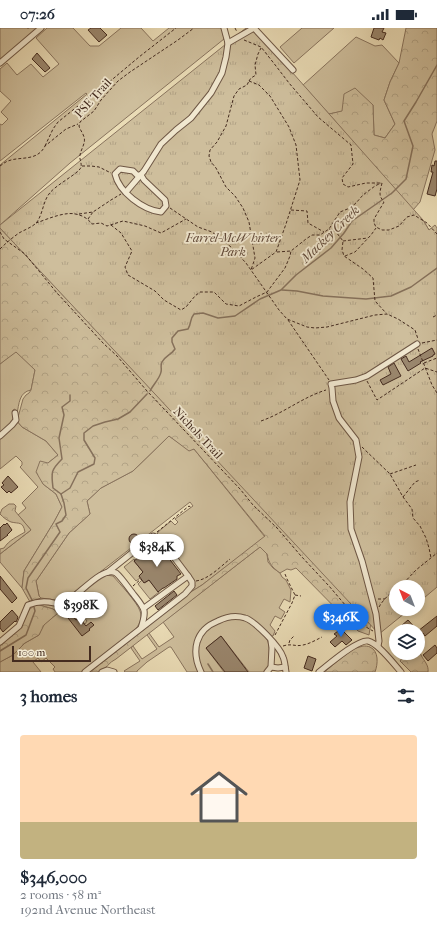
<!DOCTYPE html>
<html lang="en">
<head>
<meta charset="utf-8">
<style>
	body { margin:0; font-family:"IM FELL French Canon",serif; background:#f6f6f7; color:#1f2937; height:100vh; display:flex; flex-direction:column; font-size:15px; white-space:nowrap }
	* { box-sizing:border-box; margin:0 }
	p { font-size:13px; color:#747a83 }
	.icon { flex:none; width:22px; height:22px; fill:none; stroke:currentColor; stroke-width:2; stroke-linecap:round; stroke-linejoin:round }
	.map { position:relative; height:644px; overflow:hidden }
	.side { display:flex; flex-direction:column; background:#fff; flex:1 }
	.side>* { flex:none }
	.needle { width:26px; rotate:318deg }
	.buttons { position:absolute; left:389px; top:552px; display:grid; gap:8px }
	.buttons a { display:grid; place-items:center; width:36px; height:36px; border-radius:50%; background:#fff; box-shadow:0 2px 6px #0003; font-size:20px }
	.scale { position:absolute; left:12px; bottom:10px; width:79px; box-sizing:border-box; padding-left:4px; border:2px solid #442b1f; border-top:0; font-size:11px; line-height:14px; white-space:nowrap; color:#442b1f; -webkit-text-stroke:3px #f1e8d0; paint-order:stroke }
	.price { position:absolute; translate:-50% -34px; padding:0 9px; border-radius:14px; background:#fff; color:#222; font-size:13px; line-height:26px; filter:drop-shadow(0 1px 2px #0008) }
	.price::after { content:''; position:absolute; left:50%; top:24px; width:12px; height:9px; margin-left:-6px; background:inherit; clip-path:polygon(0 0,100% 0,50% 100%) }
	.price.on { background:#1a73e8; color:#fff }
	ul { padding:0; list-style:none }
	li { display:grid; align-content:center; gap:8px; height:212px; padding:0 20px }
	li+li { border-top:1px solid #e0e1e3 }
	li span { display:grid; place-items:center; height:124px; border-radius:4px; color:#555 }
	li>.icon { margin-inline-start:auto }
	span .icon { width:72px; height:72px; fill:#fffc; stroke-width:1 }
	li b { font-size:17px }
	h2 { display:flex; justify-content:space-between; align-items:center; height:48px; padding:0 20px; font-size:17px }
	.status { display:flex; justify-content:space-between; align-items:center; height:28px; padding:0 20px; background:#fff; direction:ltr }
	.status svg { height:11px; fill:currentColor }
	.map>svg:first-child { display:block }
</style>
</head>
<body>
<div class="status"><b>07:26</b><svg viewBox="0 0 49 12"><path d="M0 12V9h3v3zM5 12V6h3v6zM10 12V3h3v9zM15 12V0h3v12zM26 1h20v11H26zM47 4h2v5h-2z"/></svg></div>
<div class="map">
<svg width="437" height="644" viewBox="0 0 437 644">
	<defs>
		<pattern id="forest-crowns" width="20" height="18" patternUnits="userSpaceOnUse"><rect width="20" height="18" fill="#cebe9c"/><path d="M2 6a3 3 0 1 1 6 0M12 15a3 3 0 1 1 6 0" fill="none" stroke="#b2a386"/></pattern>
		<pattern id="park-tufts" width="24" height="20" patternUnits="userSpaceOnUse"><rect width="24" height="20" fill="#cebe9c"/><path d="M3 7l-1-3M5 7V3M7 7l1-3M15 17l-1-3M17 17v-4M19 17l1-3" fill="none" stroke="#b2a386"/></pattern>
	</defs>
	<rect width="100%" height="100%" fill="#eadcb6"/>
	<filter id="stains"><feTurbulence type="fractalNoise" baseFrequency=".005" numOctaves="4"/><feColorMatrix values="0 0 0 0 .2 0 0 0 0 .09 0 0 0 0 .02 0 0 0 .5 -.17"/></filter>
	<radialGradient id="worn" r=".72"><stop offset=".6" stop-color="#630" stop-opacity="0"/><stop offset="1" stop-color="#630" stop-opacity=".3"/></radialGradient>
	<g fill="#cebe9c" stroke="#89745e">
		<path d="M0 0H27L28 1 29 0H39L0 34Z"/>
		<path d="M47 0H73L90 18H99L121 0H141L153 13 169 0H222L224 11 70 135 0 197V137L87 66 86 65 0 133V96L2 97 8 91 1 84 11 73 0 63V41L7 35 17 47 31 36 43 49 59 36 36 10Z"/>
		<path d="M302 0H334L294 35 280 19Z"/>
		<path d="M356 9 375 18 382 17 399 35 390 54 384 72 395 96 385 110 374 107 373 77 329 86 303 57Z"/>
		<path d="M16 323 35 342 31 362C19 364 19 376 17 386H16L15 381 13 382V393L0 406V336Z"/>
		<path d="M17 393 22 399 46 413 58 427 48 435 43 456 56 466 62 479 54 494 24 543 22 560 0 534V526L31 502 18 487 26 480 22 475 38 459 20 439 22 437V434L16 428 0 441V411Z"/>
		<path d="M169 408 189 422 194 421 265 509 202 557 186 567 195 558 194 555 163 510 157 507 158 504 171 493 175 497 178 494 175 491 193 478 190 474 63 573 41 570 39 568 36 553 69 505 90 486 87 473 101 460 133 443Z"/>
		<path d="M260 519 267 526 268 534 273 540 280 545 282 549 286 552 291 562 290 574 284 571 279 580 285 584 281 591 275 588 270 597 275 603 273 608H270L256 595 224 588 216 591 210 595 195 614 200 644H187L171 619H169L147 634 137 643V644H125L124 643 140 633 131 620 133 618 142 631 157 621 147 607 149 605 159 619 174 609 163 594Z"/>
		<path d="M134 531 135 532 134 533 143 544 139 548 140 550 136 553 124 539Z"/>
		<path d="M106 547 113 548C119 555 137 574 140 583 143 591 139 597 134 603L82 644H55L53 641 55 639 46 630 41 634 38 630 33 634 41 644H0V634L13 627 25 615 39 607 43 597 58 585 53 581 36 576H42L58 578 69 574 84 593 83 594 85 596 87 593 71 573 99 551Z"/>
		<path d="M142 552 145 555 149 552 159 564 150 571 138 556Z"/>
		<path d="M233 590C243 591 246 592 254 598 267 606 270 613 269 629 269 635 269 639 266 644H249L221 608 206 620 224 644H203L199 634 198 620 202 608 213 596Z"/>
	</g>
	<g fill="url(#forest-crowns)" stroke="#89745e">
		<path d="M406 0H437V93L432 106 435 122 420 174 413 182 423 192 429 202 437 281 404 172 329 86 342 83 344 66 355 60 373 77 374 107 385 110 395 96 384 72 390 54 399 35Z"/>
		<path d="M0 200 205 419 269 410 372 587 369 607 358 603 296 540 291 542 287 541 280 545C272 539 269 536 267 526L260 519 116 631C109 634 106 641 100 644 97 644 93 644 90 644L132 611 186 567 202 557 265 508 194 421 189 423 169 408 133 443 101 460 87 473 90 486 69 505 36 553 39 568 41 570 30 574 22 560 24 543 54 494 62 479 56 466 43 456 36 444 40 433 48 435 58 427 46 413 22 399 17 393 23 371 26 367 29 365 31 362 35 342 16 324 0 336Z"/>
		<path d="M9 476H14L16 478 15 483 31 502 0 526V521L4 520C9 512 17 509 25 504 23 493 19 496 11 494 6 492 3 489 0 486L2 481Z"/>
		<path d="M36 576 53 581 58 585 44 597 39 607 25 615 13 627 0 634V616L22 596 29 582Z"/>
		<path d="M363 618C365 618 368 618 370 619 379 623 378 636 375 644H324L353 621Z"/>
		<path d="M418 620H420C420 622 420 625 421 627 424 633 429 637 428 644H411L400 633 406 625H418Z"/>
	</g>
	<path fill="url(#park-tufts)" stroke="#89745e" d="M246 0H253L423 192 429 202 435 197 437 200V559L418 575V559H396V581H410L379 606 0 200V197Z"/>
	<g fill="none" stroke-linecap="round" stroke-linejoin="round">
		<g stroke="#86715b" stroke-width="1.5">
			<path d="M282 262 297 263 323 268 366 271 391 268 411 259 437 240"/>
			<path d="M150 363C153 357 160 350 161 344 162 340 160 338 162 334 165 328 170 328 175 321L172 314V310L178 303 188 301C192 295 189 292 194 286L203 285 218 290 235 288 260 271 281 262 296 247 331 220 344 205 352 193 392 165 406 151 413 118 404 93 416 74 437 37"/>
			<path d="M61 466 53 460C51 444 51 442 62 431L59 410 64 387 62 379 70 373V367"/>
			<path d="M32 572 26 560 28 550 60 504 56 496 62 493 66 487 64 475 61 466 70 460 78 444 94 436 95 430 84 412V405L93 398 105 394 118 391 130 384 147 366"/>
			<path d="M0 623 26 607 35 583 34 579"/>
			<path d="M208 636 213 644"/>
		</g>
	</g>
	<g fill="#9a876e" stroke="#442b1f">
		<path d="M91 0H100L107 7 99 14 88 2Z"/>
		<path d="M374 0H384L382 4 386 5 383 12 380 10 379 12 371 9Z"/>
		<path d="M37 25 50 40 45 44 32 31Z"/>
		<path d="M435 133H437V161L435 168 427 166 433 144H431L432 137 434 138Z"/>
		<path d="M432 320 435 326 433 327V328L420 334 421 335 408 343 401 331 406 328 409 334Z"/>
		<path d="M394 335 401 348 383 357 380 352 391 346 388 339Z"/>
		<path d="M8 448 18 459 11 465 9 463 7 465 1 459 4 457 2 455Z"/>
		<path d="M7 495 12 502 7 507H8L0 513V500L4 496 5 497Z"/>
		<circle cx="134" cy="511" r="5"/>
		<path d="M157 515 181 546 177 548V551L164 560H163L158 564 149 552 144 555 139 548 143 544 134 533 139 529 140 525 149 518H153Z"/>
		<path d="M0 548 17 570 12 575 0 561Z"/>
		<path d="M174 563 177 567 158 582 155 578Z"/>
		<path d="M12 582 18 589 17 592 16 594 15 593 3 604 0 600V594Z"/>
		<path d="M72 587 76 592 79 590 86 598 91 594 94 597 89 601 90 602 82 608 68 590Z"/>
		<path d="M437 588V598L425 608 423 605 418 609V603H406L401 598 408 592 418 603Z"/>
		<path d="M341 601 352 612 346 617 342 613 335 619 330 614 337 608 334 606Z"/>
		<path d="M221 608 248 644H225L206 620Z"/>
		<path d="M435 617 437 620V625L428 633 423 627Z"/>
		<path d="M308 628 316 631 312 643 304 640Z"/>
	</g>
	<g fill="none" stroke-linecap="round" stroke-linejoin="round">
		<defs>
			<g id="minor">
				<path d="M254 0 293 42"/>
				<path d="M228 15 254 0"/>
				<path d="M0 35 41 0"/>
				<path d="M120 141 133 143 137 147H141L144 152 165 172 166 178 161 184C143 182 119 164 115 146Z"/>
				<path d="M126 164 144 143 161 116 176 102 191 90 211 65 222 45 226 29 228 15 224 0"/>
				<path d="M0 408 12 397 16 392 15 385"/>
				<path d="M144 580 188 548"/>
				<path d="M0 614 19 598 28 577C35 574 41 573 49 574 54 575 59 577 64 575 77 570 102 537 116 545 122 550 129 561 134 567 145 581 147 582 141 600"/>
				<path d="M378 618 379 613 376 586 362 533 351 501 350 474 359 429 356 412 339 390 333 373 332 360 331 356 356 352 367 348 417 316"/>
				<path d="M271 639 278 640 285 639"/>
				<path d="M85 644 185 566 192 558V554L188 548 161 512 153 508 108 544"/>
				<path d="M102 644 107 642 114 644"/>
				<path d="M201 644C191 623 195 602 218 593 226 589 236 587 245 590 255 593 280 619 283 629 285 633 285 639 286 644"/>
				<path d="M267 644 271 639 272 620 271 613"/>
				<path d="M319 644C328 637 358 611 368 613 378 615 394 636 401 644"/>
			</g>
		</defs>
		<use href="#minor" stroke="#6e5745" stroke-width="7"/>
		<g stroke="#442b1f" stroke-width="1" stroke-dasharray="3 2" stroke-linecap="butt">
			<path d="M235 0 237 4"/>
			<path d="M244 12 261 19 276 38 289 55 318 89 351 117 353 136 342 150 343 156 348 159 366 155H382C380 164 378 167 384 174L374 191V195L376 199 382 202H389L399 198 407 189 414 187 427 195 437 206"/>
			<path d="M249 53 259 57 270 68 289 99 296 117 300 152 286 196 276 224 251 242 255 230 249 194 243 180 235 168 226 159 216 140 211 134 209 128 210 122 217 114 226 98 234 68 239 61 247 57Z"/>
			<path d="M249 53 251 50 256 47 255 37 258 26 261 20"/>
			<path d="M45 118 53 101 58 94 103 58 107 59 108 55 139 29 176 0"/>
			<path d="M0 138C3 136 5 134 8 133 20 128 37 134 45 118L66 101 78 96"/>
			<path d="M82 138H91L99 139 111 145"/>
			<path d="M170 180 198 199 212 204 231 219 246 235 279 282 287 291 307 299 315 300 327 299 375 287 387 286 398 291 415 302 418 311"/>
			<path d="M291 182 307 183 308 195 324 204"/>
			<path d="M79 186 93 184 111 172 121 166"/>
			<path d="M88 191 93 184"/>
			<path d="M36 195C48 191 67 182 79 187 84 188 89 192 92 196L101 195 107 198 123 193 145 198 161 205 186 191"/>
			<path d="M111 197 121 205 132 223 125 239 128 247 155 263 164 272 181 282 186 279 195 268 200 264H214L226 276 239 278 256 269 267 264 285 240 290 228 291 223"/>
			<path d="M329 201 336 204 343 213 342 222 344 228 363 241 373 250 375 273 386 285"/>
			<path d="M0 204 4 211 25 226 57 265 103 315 117 328 147 363 240 461 253 477 277 500 301 528 329 558 352 585 366 599 373 603"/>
			<path d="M343 213 368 210"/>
			<path d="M0 221C6 215 12 210 19 205 24 202 33 199 37 194 43 185 43 174 49 166 55 157 80 145 81 139 82 135 79 131 80 127 81 121 86 115 84 109 83 105 80 102 79 98L80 94 94 83 101 72 118 53 130 44 178 12 194 0"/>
			<path d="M277 224 291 223 306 211 312 207H320L329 201 340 184 350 180 356 175 363 167 375 158 381 155"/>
			<path d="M345 228 355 224 371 207 376 200"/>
			<path d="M433 289 437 287"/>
			<path d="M288 292 329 352"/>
			<path d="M422 315 437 312"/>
			<path d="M418 321 432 357 437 365"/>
			<path d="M424 335 437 330"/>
			<path d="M367 353 377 372 425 340 437 344"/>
			<path d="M261 393C284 385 303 369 326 362"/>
			<path d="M362 419 390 446 403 469 412 481 413 490 420 498 426 510 429 520 431 530"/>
			<path d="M390 446 416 437"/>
			<path d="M403 469 415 454 420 452"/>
			<path d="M157 504 189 478 192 480"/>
			<path d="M196 553C209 551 220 539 230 531"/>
			<path d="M133 558 141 551"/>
			<path d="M400 559 416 542 437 525"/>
			<path d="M295 567 301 568"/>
			<path d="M378 571H385"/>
			<path d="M379 579C383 572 389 566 396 561"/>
			<path d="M275 607 292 575 295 567 287 551 285 546"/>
			<path d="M289 615 290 612 294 608"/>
			<path d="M283 618C292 615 295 619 303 617 309 616 316 612 322 609"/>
		</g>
		<use href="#minor" stroke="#f1e8d0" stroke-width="5"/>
	</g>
	<g text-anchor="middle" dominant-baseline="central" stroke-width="3.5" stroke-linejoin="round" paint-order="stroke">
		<g font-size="12" fill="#442b1f" stroke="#f1e8d0">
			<text transform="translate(93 70) rotate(-48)">PSE Trail</text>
			<text transform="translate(198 405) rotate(47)">Nichols Trail</text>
		</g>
		<g font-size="12" font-style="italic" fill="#604838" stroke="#f1e8d0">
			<text x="233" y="210">Farrel-McWhirter<tspan x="233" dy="14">Park</tspan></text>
		</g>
		<g font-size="13" font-style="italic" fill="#604838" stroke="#f1e8d0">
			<text transform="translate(330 206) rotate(-44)">Mackey Creek</text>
		</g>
	</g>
	<rect width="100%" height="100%" filter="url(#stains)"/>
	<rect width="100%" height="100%" fill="url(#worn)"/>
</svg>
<div class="buttons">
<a><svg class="needle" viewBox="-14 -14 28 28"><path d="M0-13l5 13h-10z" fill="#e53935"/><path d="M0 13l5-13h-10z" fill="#747a83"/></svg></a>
<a><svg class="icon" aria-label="layers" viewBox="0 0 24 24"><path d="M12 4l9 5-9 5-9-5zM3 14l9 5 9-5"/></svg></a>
</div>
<div class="scale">100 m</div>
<b class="price" style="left:157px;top:540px">$384K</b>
<b class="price" style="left:81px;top:598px">$398K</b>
<b class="price on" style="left:341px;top:610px">$346K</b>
</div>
<section class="side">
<h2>3 homes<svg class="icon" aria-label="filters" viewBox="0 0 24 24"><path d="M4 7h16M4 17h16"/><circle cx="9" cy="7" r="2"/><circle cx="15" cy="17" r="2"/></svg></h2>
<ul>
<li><span style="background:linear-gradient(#ffd9b3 70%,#c2b280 0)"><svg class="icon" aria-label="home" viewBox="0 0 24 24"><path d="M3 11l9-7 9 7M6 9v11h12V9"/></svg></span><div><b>$346,000</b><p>2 rooms · 58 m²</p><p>192nd Avenue Northeast</p></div></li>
</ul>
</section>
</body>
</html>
